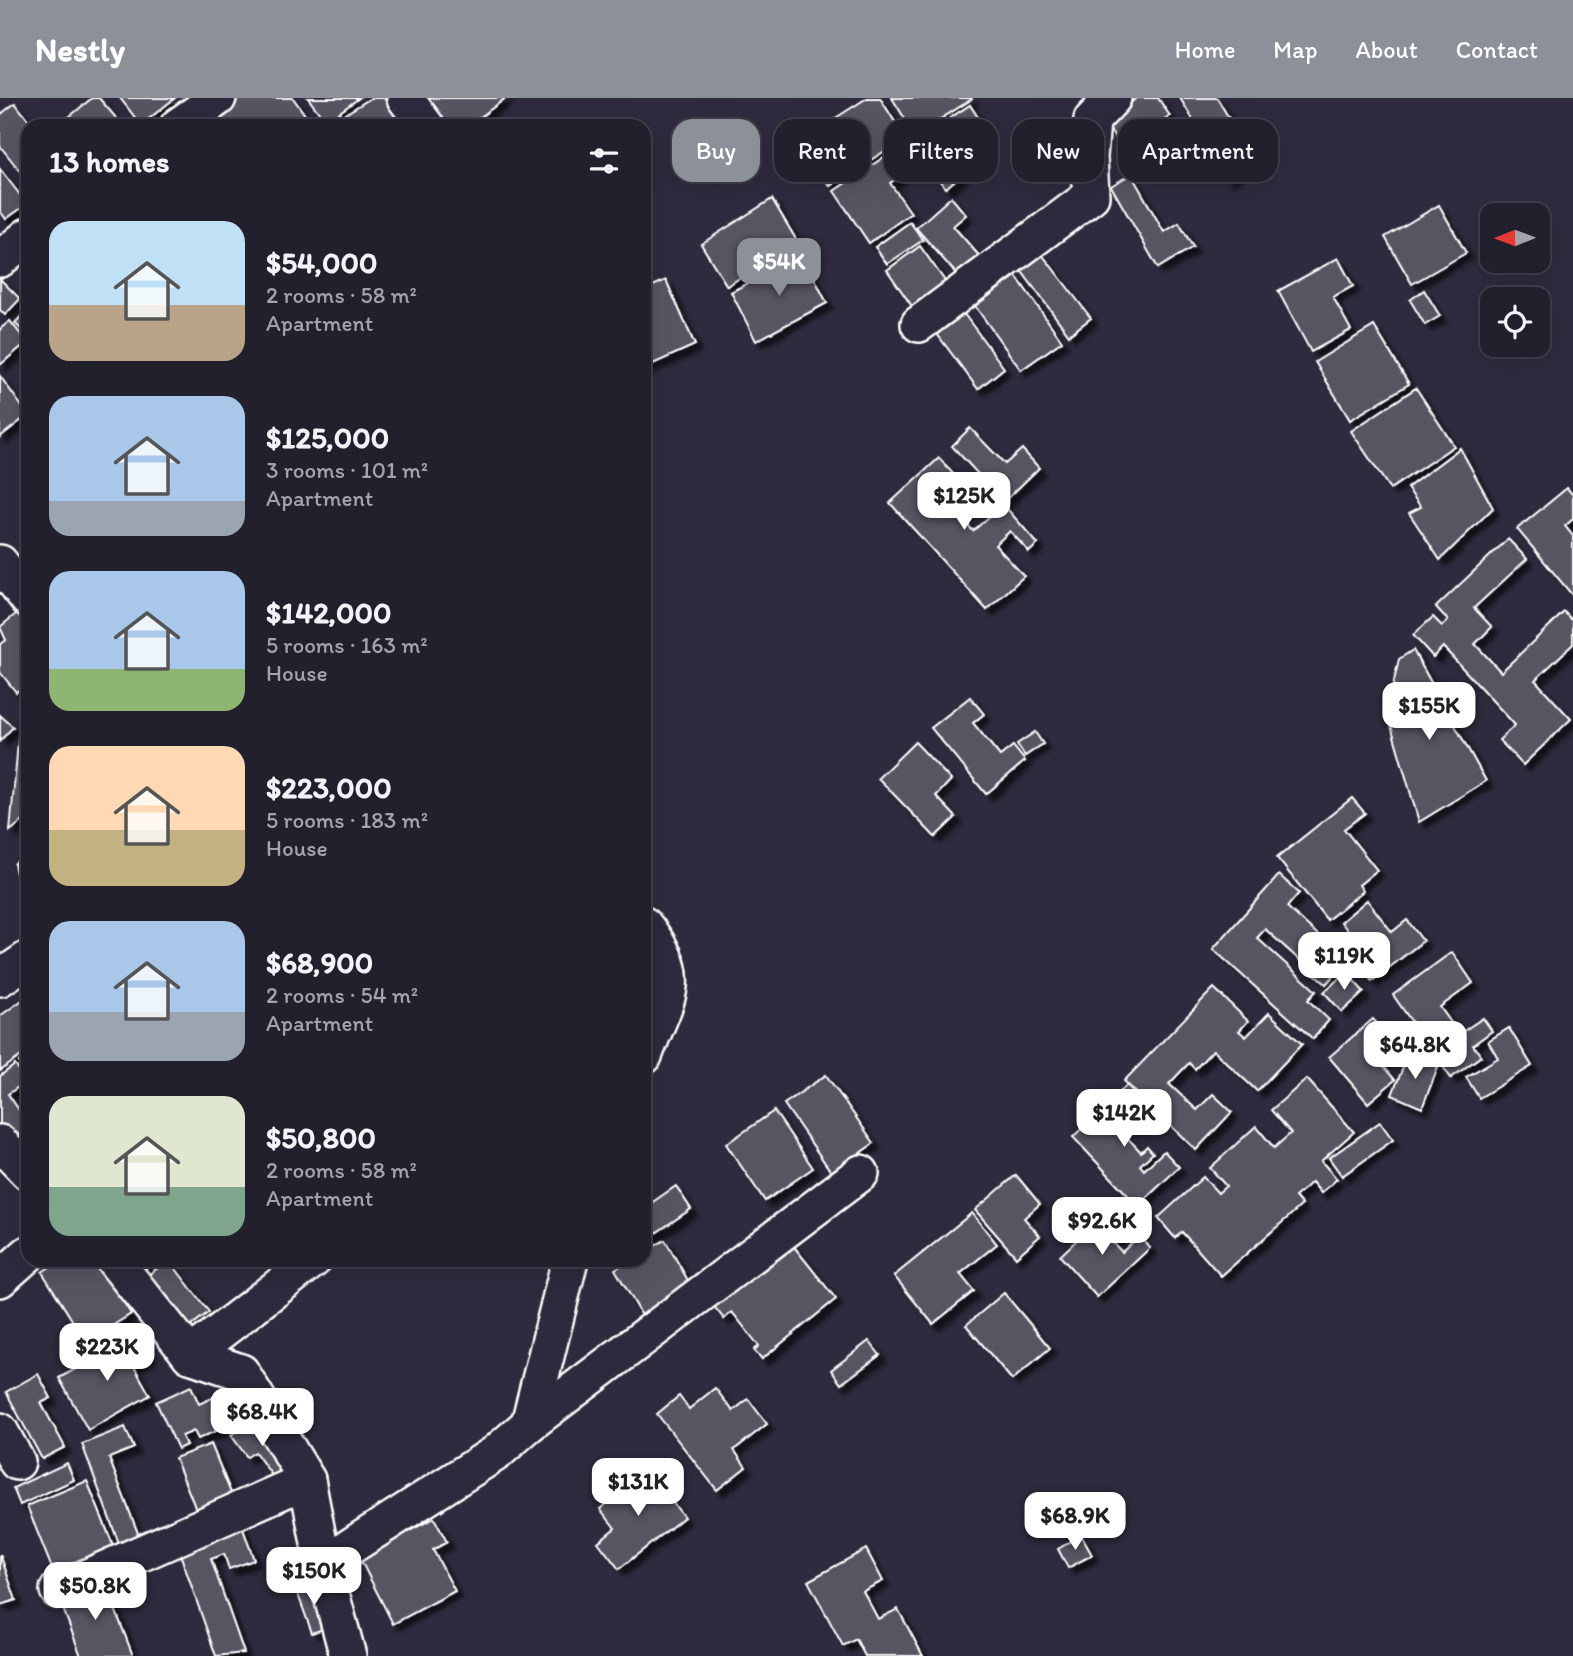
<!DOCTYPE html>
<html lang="en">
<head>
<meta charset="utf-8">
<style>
	body { margin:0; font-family:Itim,sans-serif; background:#2b2836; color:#f1f3f6; height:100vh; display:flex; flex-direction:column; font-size:26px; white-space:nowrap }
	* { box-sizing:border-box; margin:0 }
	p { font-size:23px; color:#a3a3aa }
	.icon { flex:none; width:38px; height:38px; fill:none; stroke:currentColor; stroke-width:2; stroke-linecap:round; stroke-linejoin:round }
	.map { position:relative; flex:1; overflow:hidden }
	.side { position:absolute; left:21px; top:21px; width:630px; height:1148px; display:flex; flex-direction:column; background:#23202e; border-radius:21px; box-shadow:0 7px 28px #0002,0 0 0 2px #403e4a }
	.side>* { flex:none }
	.guide { position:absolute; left:672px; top:21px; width:665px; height:63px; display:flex; gap:14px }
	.needle { width:46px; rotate:269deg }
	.buttons { position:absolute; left:1480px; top:105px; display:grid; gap:14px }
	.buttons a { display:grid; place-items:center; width:70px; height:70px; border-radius:14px; background:#23202e; box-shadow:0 7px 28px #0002,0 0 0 2px #403e4a; font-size:35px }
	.price { position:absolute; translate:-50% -60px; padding:0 16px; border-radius:14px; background:#fff; color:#222; font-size:23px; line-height:46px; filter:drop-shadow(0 2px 4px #0008) }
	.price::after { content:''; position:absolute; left:50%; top:42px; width:21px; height:16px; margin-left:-10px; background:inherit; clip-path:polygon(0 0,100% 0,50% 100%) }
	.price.selected { background:#8c9099; color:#fff }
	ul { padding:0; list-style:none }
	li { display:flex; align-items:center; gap:21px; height:175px; padding:0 28px }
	li span { display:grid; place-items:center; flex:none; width:196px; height:140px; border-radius:21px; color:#555 }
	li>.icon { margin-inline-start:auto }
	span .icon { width:84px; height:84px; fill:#fffc; stroke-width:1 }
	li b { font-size:30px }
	h2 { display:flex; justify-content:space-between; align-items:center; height:84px; padding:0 28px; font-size:30px }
	.pill { padding:0 24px; border-radius:21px; background:#23202e; box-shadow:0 7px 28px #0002,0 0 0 2px #403e4a; font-size:24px; line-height:63px }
	.pill.selected { background:#8c9099; color:#fff }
	header { display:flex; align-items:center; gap:42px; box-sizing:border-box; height:98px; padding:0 35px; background:#8c9099; color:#fff }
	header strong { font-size:33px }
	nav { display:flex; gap:38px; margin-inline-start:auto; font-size:24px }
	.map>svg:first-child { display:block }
</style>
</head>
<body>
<header>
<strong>Nestly</strong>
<nav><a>Home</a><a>Map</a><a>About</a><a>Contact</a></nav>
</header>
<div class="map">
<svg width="1573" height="1558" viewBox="0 0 1573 1558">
	<defs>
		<filter id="shadow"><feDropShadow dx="6" dy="6" stdDeviation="2" flood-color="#0009"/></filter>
	</defs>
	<rect width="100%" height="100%" fill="#2f2a3d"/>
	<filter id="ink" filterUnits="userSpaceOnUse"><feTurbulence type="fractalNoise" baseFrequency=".0143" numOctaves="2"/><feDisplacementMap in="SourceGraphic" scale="14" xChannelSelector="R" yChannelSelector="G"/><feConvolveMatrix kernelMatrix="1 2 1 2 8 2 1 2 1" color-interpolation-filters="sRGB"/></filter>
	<g filter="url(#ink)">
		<g fill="#595564" stroke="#fff" stroke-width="2" filter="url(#shadow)">
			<path d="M92 0H99L123 28H58Z"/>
			<path d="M120 0H175L141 27Z"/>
			<path d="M227 0H293L313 28H222L210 12Z"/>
			<path d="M308 0H359L326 24Z"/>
			<path d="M371 0H384L397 21 384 28H326Z"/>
			<path d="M422 0H506L468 28H442Z"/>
			<path d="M867 0H880L905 40 830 88 801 42Z"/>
			<path d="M892 0H971L972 1 915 37Z"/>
			<path d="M1137 0H1158L1170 18 1124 51 1104 24Z"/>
			<path d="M1180 0H1217L1255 64 1228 80Z"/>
			<path d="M15 5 33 28H28V83L0 48V17Z"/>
			<path d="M970 7 983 27 946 51 962 76 946 90 909 47Z"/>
			<path d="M902 47 916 67 890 85 911 115 869 145 834 93Z"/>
			<path d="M0 71 27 106 6 121 0 113Z"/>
			<path d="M1131 76 1164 134 1179 125 1193 149 1158 170 1111 88Z"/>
			<path d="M951 99 966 117 953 128 982 161 960 180 916 130Z"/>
			<path d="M772 101 797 143 727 188 701 146Z"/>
			<path d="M1439 107 1466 155 1412 186 1385 139Z"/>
			<path d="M910 124 923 142 887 166 875 149Z"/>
			<path d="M920 148 952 193 918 217 887 172Z"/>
			<path d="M1041 155 1091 220 1069 237 1020 171Z"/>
			<path d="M802 156 827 205 756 243 731 194Z"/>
			<path d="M1338 160 1353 188 1333 199 1351 232 1311 254 1278 193Z"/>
			<path d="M1016 178 1062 243 1021 272 975 208Z"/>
			<path d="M0 181 20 201 5 217 0 212Z"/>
			<path d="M666 182 695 247 644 270V192Z"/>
			<path d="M1424 192 1440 218 1425 227 1410 202Z"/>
			<path d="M28 211V238L15 225Z"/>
			<path d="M964 216 1004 270 978 291 937 236Z"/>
			<path d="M10 223 27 244 0 267V231Z"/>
			<path d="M1374 228 1409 286 1350 322 1315 264Z"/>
			<path d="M0 278 28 317 0 339Z"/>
			<path d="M1416 290 1454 348 1390 391 1351 333Z"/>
			<path d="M970 330 1005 366 1022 351 1039 370 1004 404 952 348Z"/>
			<path d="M1460 350 1493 410 1440 462 1409 415 1421 409 1407 390Z"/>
			<path d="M939 360 970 395 953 410 973 433 991 417 974 398 986 387 1038 446 1029 454 1010 433 995 447 1024 478 987 512 890 405Z"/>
			<path d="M1567 390 1573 397V421L1565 428 1573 438V498L1517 431Z"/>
			<path d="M1508 441 1527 461 1474 510 1492 529 1475 546 1501 574 1564 514 1573 523V546L1535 582 1571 621 1523 667 1499 642 1515 627 1443 549 1433 559 1413 537 1433 519 1442 528 1448 522 1436 509Z"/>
			<path d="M27 507 28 551 21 556 28 565V585L16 594 0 574V546L6 542 0 529Z"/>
			<path d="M1413 552 1486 683 1419 724 1387 614 1399 561Z"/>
			<path d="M970 599 984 616 973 625 1000 658 1013 648 1025 663 986 696 931 630Z"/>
			<path d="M0 617 13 629 0 643Z"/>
			<path d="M19 633 28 643V719L10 733Z"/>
			<path d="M1035 634 1043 646 1025 658 1017 646Z"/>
			<path d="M915 644 951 682 936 698 956 719 935 739 878 680Z"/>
			<path d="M1352 700 1365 715 1344 731 1377 772 1359 787 1363 793 1327 822 1277 760Z"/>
			<path d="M28 755V805L23 808 14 766Z"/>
			<path d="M1279 777 1299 795 1287 809 1347 863 1326 886 1265 831 1257 840 1316 893 1308 902 1329 922 1313 941 1213 851Z"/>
			<path d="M1367 802 1392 834 1407 822 1423 843 1372 883 1355 863 1365 854 1341 824Z"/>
			<path d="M28 811V834L23 814Z"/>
			<path d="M1452 854 1473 885 1440 909 1459 936 1483 920 1492 933 1473 947 1481 958 1451 980 1393 897Z"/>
			<path d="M1346 874 1364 894 1342 914 1324 894Z"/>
			<path d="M1214 890 1248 923 1239 933 1246 939 1269 915 1302 946 1257 993 1213 952 1195 971 1189 965 1169 986 1197 1012 1213 996 1232 1014 1196 1052 1124 983Z"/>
			<path d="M28 898V953L0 973V918Z"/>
			<path d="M1373 921 1390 940 1372 955 1395 982 1368 1005 1329 959Z"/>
			<path d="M1509 930 1532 968 1479 1000 1466 979 1498 960 1488 943Z"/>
			<path d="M1408 957 1438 969 1422 1010 1392 997Z"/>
			<path d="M28 958V978L19 964Z"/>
			<path d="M15 967 27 983 8 996 28 1025V1030L9 1044 0 1032V978Z"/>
			<path d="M826 977 874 1045 832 1075 784 1006Z"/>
			<path d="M1307 981 1354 1034 1321 1063 1337 1081 1321 1095 1312 1084 1295 1099 1302 1107 1221 1178 1182 1134 1175 1140 1158 1120 1203 1079 1218 1095 1226 1088 1210 1070 1256 1028 1274 1050 1291 1035 1271 1012Z"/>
			<path d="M1127 987 1143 1005 1118 1030 1141 1054 1147 1048 1153 1055 1140 1067 1144 1072 1164 1053 1179 1069 1138 1108 1073 1039Z"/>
			<path d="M774 1013 813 1070 765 1103 726 1046Z"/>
			<path d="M1380 1024 1393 1042 1342 1078 1329 1060Z"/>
			<path d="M1016 1077 1040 1106 1024 1120 1040 1138 1016 1159 975 1112Z"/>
			<path d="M676 1088 691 1111 644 1143V1110Z"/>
			<path d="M972 1115 997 1146 960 1176 974 1193 933 1226 894 1178Z"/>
			<path d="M1101 1119 1119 1138 1112 1144 1122 1154 1139 1138 1150 1150 1097 1199 1060 1158Z"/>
			<path d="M787 1140 836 1201 762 1261 754 1252 759 1248 732 1214 724 1221 709 1202Z"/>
			<path d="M665 1142 694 1193 644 1221 615 1171 631 1162H644V1154Z"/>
			<path d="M61 1162H97L131 1216 86 1244 42 1174Z"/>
			<path d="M141 1162H157L146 1170Z"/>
			<path d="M169 1162 209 1214 189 1229 148 1177Z"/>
			<path d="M1004 1195 1050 1250 1012 1282 966 1227Z"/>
			<path d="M138 1237 149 1258 133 1267 150 1297 88 1332 59 1280Z"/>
			<path d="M869 1243 880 1257 841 1286 831 1272Z"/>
			<path d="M38 1276 51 1300 41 1305 65 1349 42 1361 6 1294Z"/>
			<path d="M191 1288 199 1306 232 1291 245 1320 198 1341 194 1333 182 1338 186 1347 178 1351 156 1304Z"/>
			<path d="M715 1290 733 1313 748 1301 767 1326 734 1352 746 1369 717 1392 657 1316 679 1298 689 1311Z"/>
			<path d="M257 1320 292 1371 276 1383 255 1354 247 1359 231 1337Z"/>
			<path d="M125 1329 134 1350 109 1360 139 1438 119 1446 82 1346Z"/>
			<path d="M211 1346 233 1400 197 1414 175 1360Z"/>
			<path d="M67 1365 74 1382 20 1407 13 1390Z"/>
			<path d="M642 1366 684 1419 619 1471 598 1444 615 1430 600 1411 634 1383 629 1377Z"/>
			<path d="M87 1383 118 1459 57 1483 27 1408Z"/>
			<path d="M434 1420 447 1444 433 1452 455 1493 393 1526 359 1459Z"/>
			<path d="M241 1425 254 1462 229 1471 224 1456 211 1461 244 1555 216 1558 177 1447Z"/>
			<path d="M1081 1437 1092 1457 1068 1470 1058 1451Z"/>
			<path d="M866 1451 883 1483 863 1493 878 1521 898 1511 923 1558H865L856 1541 843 1548 808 1483Z"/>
			<path d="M0 1456 16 1502 0 1507Z"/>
			<path d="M104 1482 133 1558H81L59 1500Z"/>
			<path d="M316 1484 331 1528 312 1535 296 1491Z"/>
		</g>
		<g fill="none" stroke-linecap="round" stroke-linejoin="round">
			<defs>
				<g id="street">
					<path d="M405 0 426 28"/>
					<path d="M178 28 218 0"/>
					<path d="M0 161 28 138"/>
					<path d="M919 226 1091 98 1089 59 1092 22 1113 0"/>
					<path d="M0 465 28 501"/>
					<path d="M644 827C688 882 666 899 644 958"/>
					<path d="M0 880 28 861"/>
					<path d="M0 1045 28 1074"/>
					<path d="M114 1162 190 1257 241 1274 307 1382 323 1466 348 1558"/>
					<path d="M0 1181 28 1156"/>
					<path d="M190 1257 313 1162"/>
					<path d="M529 1326 570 1162"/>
					<path d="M0 1333 17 1364"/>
					<path d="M323 1466 496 1355 529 1326 861 1075"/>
					<path d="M58 1492 307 1382"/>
				</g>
			</defs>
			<use href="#street" stroke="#fff" stroke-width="40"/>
			<use href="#street" stroke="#2f2a3d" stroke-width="35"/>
		</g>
	</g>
</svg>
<div class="buttons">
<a><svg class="needle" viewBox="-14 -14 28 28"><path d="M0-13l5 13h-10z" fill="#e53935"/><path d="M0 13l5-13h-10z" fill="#a3a3aa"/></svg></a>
<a><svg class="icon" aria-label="locate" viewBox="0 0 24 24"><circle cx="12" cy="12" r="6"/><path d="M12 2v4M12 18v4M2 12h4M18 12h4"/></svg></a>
</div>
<b class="price selected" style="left:779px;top:200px">$54K</b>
<b class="price" style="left:964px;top:434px">$125K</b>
<b class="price" style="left:1429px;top:644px">$155K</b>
<b class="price" style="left:1344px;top:894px">$119K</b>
<b class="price" style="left:1415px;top:983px">$64.8K</b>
<b class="price" style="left:1124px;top:1051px">$142K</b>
<b class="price" style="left:1102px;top:1159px">$92.6K</b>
<b class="price" style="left:107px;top:1285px">$223K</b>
<b class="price" style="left:262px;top:1350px">$68.4K</b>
<b class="price" style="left:638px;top:1420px">$131K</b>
<b class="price" style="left:1075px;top:1454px">$68.9K</b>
<b class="price" style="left:314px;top:1509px">$150K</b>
<b class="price" style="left:95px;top:1524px">$50.8K</b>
<div class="guide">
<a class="pill selected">Buy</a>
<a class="pill">Rent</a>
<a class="pill">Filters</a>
<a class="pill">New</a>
<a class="pill">Apartment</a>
</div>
<section class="side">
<h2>13 homes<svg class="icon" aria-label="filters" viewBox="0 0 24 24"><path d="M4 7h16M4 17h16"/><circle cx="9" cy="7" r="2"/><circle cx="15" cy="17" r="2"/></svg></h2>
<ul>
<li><span style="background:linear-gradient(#bfe0f5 60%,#b9a48a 0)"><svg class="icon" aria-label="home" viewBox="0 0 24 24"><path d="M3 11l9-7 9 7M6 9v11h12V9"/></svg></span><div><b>$54,000</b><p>2 rooms · 58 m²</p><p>Apartment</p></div></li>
<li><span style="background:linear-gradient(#a9c7e8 75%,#9aa5b1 0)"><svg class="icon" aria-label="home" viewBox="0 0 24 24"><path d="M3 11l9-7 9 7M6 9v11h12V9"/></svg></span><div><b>$125,000</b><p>3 rooms · 101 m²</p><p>Apartment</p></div></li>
<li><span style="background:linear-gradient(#a9c7e8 70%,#8fb573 0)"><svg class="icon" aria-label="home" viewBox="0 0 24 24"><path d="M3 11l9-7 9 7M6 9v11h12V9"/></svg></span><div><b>$142,000</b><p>5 rooms · 163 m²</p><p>House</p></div></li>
<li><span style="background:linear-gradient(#ffd9b3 60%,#c2b280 0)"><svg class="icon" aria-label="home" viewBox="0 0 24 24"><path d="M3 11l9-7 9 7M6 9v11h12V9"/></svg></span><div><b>$223,000</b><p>5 rooms · 183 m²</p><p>House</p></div></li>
<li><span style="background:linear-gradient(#a9c7e8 65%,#9aa5b1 0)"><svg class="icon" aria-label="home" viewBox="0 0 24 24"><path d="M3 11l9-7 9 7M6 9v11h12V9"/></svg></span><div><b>$68,900</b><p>2 rooms · 54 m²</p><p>Apartment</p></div></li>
<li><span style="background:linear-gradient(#dfe7d0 65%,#7fa58c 0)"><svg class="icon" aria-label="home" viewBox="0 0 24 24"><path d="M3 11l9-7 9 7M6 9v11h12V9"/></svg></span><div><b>$50,800</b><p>2 rooms · 58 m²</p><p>Apartment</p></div></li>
</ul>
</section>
</div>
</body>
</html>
